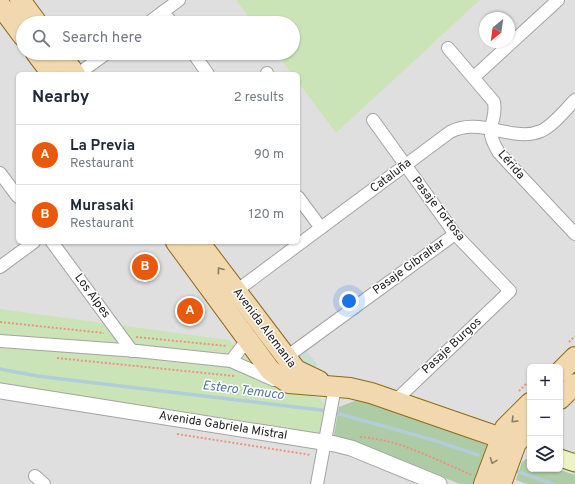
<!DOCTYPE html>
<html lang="en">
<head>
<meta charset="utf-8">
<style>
	:root { --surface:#fff; --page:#f2f2f3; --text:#1f2937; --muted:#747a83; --line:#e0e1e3; --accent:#ea580c }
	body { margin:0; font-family:Overpass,sans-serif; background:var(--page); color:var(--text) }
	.controls { position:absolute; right:12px; bottom:12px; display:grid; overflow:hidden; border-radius:6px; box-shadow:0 1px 3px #0004 }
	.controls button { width:36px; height:36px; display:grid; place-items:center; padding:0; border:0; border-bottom:1px solid var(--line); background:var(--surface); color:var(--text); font:20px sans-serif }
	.compass { position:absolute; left:479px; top:12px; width:36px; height:36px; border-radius:50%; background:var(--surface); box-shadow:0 1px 3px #0004; rotate:209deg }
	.you { position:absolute; left:349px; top:301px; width:14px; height:14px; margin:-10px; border:3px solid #fff; border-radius:50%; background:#1a73e8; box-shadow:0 0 0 6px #1a73e833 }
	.badge { display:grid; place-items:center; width:26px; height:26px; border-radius:50%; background:var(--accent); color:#fff; font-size:13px; font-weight:700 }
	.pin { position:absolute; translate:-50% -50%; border:2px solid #fff; box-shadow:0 1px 4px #0006 }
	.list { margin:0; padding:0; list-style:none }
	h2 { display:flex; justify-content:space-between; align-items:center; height:52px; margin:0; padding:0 16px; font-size:17px }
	h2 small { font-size:13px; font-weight:400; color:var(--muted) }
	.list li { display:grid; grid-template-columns:26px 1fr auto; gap:12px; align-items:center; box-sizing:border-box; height:60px; padding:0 16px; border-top:1px solid var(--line) }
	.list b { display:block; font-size:15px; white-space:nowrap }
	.list p { margin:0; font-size:13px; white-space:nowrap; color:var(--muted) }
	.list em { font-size:13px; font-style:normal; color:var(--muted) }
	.icon { flex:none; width:22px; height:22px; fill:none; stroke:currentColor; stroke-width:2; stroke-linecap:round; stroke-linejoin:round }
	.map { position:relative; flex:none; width:575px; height:484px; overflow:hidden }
	.search { position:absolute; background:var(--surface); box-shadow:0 1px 3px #0004; left:16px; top:16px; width:284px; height:44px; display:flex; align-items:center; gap:10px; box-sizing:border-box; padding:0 14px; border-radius:22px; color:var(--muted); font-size:15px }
	.panel { position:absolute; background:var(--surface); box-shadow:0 1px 3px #0004; left:16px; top:72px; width:284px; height:172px; border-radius:6px }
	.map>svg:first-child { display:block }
	.residential { fill:#e0dfdf; fill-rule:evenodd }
	.grass { fill:#cae4b7 }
	.forest { fill:#adcba4 }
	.wetland { fill:#c9ddd5 }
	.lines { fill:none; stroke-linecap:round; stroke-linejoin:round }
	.stream { stroke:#b0cdd8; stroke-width:3.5 }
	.minor-casing { stroke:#a3a3a3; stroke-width:14 }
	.tertiary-casing { stroke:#a3a3a3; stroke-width:17 }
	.secondary-casing { stroke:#5f6e14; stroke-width:19 }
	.primary-casing { stroke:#8c6b14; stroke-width:22 }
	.path { stroke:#e99382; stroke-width:2; stroke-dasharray:2 2; stroke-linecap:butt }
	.minor { stroke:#fff; stroke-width:12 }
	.tertiary { stroke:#fff; stroke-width:15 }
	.secondary { stroke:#eef3c6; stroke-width:17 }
	.primary { stroke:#f1d8ae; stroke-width:20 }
	.oneway { stroke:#8a7d68 }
	.labels { text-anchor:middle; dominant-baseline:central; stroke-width:3; stroke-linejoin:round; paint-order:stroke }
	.street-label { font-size:12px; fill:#222; stroke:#fff }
	.water-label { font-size:13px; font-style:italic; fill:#55769f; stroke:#fff }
</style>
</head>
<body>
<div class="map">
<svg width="575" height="484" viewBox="0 0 575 484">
	<rect width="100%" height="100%" fill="#f1efea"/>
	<path class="residential" d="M0 0H575V484H0ZM485 18H509V42H485ZM23 23H293V53H23ZM18 74H298V242H18ZM530 367H560V469H530Z"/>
	<g class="grass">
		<path d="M236 0H480L336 133 298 82V74H292L276 53H293V23H253Z"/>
		<path d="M0 309 229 340 275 385 320 398 325 406 319 437 0 384Z"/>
	</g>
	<g class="forest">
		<path d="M357 400 373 402 492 447 479 484H460L334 435 339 407Z"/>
		<path d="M526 459 530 460V469H557L575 475V484H527L516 480 522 462Z"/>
	</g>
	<path class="wetland" d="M305 349 318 365 310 369 297 354Z"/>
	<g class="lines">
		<g class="stream">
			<path d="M0 369 37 376 329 411 433 440 478 455"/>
			<path d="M516 471 553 484"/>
		</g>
		<g class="minor-casing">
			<g id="minor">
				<path d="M163 12 172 23"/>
				<path d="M148 23 179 0"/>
				<path d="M448 48 494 102C496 115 493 117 491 128 489 136 495 146 499 153L575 234"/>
				<path d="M193 53 208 74"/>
				<path d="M78 74 107 53"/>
				<path d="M267 74V73"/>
				<path d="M474 77 558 0"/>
				<path d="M373 120 455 234 510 291 395 401"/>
				<path d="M0 173 18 197"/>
				<path d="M298 197 321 228"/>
				<path d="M52 242 132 351"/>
				<path d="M0 267 34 242"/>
				<path d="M232 294 450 132C480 116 513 143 541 131 554 125 565 110 575 100"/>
				<path d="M0 341 137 351 231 361 274 380"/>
				<path d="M285 358 455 234"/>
				<path d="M231 361 248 339"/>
				<path d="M35 476 44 484"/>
				<path d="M317 484 335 387"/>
			</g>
		</g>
		<g class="tertiary-casing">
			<path id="tertiary" d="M0 391 335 444 351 448 439 484"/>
		</g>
		<g class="secondary-casing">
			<path id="secondary" d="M560 458 575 463"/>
		</g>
		<g class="primary-casing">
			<g id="primary">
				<path d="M20 0 37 23"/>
				<path d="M0 5 23 36"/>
				<path d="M36 53 52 74"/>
				<path d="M60 53 75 74"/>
				<path d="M176 242 270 370 278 376 289 383 350 388 371 393 501 438"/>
				<path d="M199 242 296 370 319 381"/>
				<path d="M560 372 575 357"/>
				<path d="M560 399 575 384"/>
				<path d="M484 484 505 428 530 403"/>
				<path d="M501 484 516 443 530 429"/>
			</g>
		</g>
		<g class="path">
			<path d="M0 322 104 333"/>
			<path d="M136 337 227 346"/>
			<path d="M569 342 575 336"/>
			<path d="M57 358 234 376"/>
			<path d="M519 391 530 380"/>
			<path d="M177 434 311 455"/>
			<path d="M360 437C399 439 436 460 472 475"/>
		</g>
		<use href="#minor" class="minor"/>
		<use href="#tertiary" class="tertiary"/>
		<use href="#secondary" class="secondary"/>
		<use href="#primary" class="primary"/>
	</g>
	<defs><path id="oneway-chevron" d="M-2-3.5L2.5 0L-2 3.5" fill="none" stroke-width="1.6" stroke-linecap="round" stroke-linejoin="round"/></defs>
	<g class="oneway">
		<use href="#oneway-chevron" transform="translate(220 270) rotate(-127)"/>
		<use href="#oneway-chevron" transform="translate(514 420) rotate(134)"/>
		<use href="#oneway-chevron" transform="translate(493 461) rotate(111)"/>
	</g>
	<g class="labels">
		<g class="street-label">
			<text transform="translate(511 165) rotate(49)">Lérida</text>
			<text transform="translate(391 176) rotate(-37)">Cataluña</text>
			<text transform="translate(438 209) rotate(52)">Pasaje Tortosa</text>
			<text transform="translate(409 267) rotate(-36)">Pasaje Gibraltar</text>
			<text transform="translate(92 296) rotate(54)">Los Alpes</text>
			<text transform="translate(264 328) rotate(53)">Avenida Alemania</text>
			<text transform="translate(452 346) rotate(-43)">Pasaje Burgos</text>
			<text transform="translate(223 426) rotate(9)">Avenida Gabriela Mistral</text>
		</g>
		<g class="water-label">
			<text transform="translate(243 391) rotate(7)">Estero Temuco</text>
		</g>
	</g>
</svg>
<div class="controls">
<button>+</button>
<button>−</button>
<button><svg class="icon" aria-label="layers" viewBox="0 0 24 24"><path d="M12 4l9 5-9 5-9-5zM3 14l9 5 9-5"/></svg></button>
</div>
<svg class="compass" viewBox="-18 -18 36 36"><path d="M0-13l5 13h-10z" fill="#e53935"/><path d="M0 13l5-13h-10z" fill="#747a83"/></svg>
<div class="you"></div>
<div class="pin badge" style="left:190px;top:311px">A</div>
<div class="pin badge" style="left:145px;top:267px">B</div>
<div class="search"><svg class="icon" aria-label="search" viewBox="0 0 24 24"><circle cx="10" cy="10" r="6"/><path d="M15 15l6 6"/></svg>Search here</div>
<section class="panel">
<h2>Nearby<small>2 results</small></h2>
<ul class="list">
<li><span class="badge">A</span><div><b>La Previa</b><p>Restaurant</p></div><em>90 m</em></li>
<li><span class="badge">B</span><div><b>Murasaki</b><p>Restaurant</p></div><em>120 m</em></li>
</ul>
</section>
</div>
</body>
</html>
